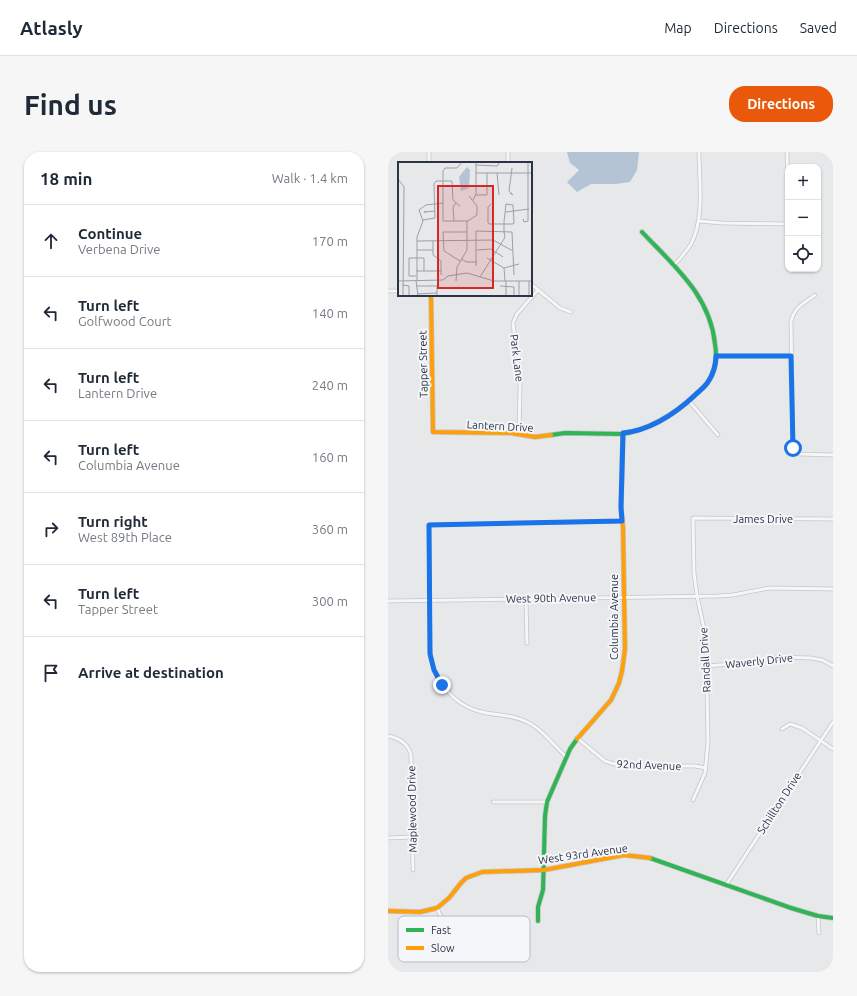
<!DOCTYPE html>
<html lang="en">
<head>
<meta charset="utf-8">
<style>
	:root { --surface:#fff; --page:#f6f6f7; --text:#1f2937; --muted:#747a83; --line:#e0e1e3; --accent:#ea580c }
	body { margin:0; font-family:Ubuntu,sans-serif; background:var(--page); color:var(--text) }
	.controls { position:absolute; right:12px; top:12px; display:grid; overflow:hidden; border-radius:8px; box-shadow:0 1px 3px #0004 }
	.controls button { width:36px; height:36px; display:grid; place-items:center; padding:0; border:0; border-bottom:1px solid var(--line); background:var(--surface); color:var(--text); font:20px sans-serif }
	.stop { position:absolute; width:12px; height:12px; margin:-9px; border:3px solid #1a73e8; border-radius:50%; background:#fff }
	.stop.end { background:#1a73e8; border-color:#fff; box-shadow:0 1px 4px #0008 }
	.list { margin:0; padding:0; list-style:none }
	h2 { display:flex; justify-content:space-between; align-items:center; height:52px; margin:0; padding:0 16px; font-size:17px }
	h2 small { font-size:13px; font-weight:400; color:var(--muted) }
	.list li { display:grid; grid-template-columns:26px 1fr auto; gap:12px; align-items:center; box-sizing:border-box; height:72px; padding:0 16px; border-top:1px solid var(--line) }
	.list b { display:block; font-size:15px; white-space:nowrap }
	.list p { margin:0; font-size:13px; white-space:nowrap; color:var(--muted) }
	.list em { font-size:13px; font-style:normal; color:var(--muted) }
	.icon { flex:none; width:22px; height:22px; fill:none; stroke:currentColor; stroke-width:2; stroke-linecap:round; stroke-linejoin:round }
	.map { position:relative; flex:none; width:445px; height:820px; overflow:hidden; border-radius:16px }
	header { display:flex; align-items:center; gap:24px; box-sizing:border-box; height:56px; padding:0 20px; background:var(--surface); border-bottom:1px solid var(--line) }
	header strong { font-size:19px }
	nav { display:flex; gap:22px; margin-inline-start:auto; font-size:14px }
	.intro { display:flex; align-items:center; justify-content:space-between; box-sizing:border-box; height:96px; padding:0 24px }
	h1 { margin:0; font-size:28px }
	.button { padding:10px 18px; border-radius:16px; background:var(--accent); color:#fff; font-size:14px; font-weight:700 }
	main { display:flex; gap:24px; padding:0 24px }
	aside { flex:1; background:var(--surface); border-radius:16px; box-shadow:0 1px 3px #0004 }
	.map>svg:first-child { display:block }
	.water { fill:#b4c4d5 }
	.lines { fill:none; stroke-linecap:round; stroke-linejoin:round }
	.street-casing { stroke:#c4c6c8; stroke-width:4.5 }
	.fast-casing { stroke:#c4c6c8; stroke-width:5.5 }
	.slow-casing { stroke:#c4c6c8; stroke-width:5.5 }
	.street { stroke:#f5f6f7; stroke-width:3 }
	.fast { stroke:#30b455; stroke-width:4 }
	.slow { stroke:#ff9f0a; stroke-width:4 }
	.route { stroke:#1a73e8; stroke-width:5 }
	.labels { text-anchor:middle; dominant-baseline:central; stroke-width:4; stroke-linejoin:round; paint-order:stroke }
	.street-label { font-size:11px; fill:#2b3445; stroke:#f4f6f9 }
	.inset-road { fill:none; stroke:#9ba0a8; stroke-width:1 }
	.view { fill:#d62828; fill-opacity:0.15; stroke:#d62828; stroke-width:2 }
	.inset-edge { fill:none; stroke:#2b3445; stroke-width:2 }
	.key { fill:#f4f6f9; stroke:#b8bcc3; stroke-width:1 }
	.key-label { font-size:11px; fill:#2b3445 }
</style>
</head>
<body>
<header>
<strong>Atlasly</strong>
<nav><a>Map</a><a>Directions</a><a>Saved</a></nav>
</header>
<div class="intro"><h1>Find us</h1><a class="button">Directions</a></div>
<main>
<aside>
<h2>18 min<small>Walk · 1.4 km</small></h2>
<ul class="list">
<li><svg class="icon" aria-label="ahead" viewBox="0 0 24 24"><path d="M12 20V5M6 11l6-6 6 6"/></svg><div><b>Continue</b><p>Verbena Drive</p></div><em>170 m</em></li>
<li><svg class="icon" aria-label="left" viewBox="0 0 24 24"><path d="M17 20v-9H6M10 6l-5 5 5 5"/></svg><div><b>Turn left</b><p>Golfwood Court</p></div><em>140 m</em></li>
<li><svg class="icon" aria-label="left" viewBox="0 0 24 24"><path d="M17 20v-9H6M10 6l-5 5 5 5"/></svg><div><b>Turn left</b><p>Lantern Drive</p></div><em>240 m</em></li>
<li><svg class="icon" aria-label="left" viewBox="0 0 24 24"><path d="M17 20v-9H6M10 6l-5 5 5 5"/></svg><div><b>Turn left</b><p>Columbia Avenue</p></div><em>160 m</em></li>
<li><svg class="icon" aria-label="right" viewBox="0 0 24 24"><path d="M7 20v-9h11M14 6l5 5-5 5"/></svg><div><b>Turn right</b><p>West 89th Place</p></div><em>360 m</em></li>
<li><svg class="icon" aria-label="left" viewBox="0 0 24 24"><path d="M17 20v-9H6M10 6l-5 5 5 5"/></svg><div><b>Turn left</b><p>Tapper Street</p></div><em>300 m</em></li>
<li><svg class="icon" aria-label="arrive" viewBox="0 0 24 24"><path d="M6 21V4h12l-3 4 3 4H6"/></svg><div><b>Arrive at destination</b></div></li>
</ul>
</aside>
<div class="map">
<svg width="445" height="820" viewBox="0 0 445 820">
	<rect width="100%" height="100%" fill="#e6e8ea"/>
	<path class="water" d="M179 0H251L249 18 242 30 228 32H203L189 40 179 30 191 18 182 11Z"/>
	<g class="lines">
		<g class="street-casing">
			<g id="street">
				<path d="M41 0V11"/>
				<path d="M120 0V11"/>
				<path d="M399 0 400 53"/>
				<path d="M311 69 334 71 400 72"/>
				<path d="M285 114C292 107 298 100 303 92 317 66 311 28 311 0"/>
				<path d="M143 132 172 156 183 160"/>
				<path d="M0 139H11"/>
				<path d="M427 143C416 151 406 155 403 170L405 294 407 301 411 302 445 303"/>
				<path d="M328 204H403"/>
				<path d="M301 249 330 283"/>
				<path d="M131 283 132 232 125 171 129 162 150 138"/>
				<path d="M138 447 139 491"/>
				<path d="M0 449 330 444 345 443 381 436 445 437"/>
				<path d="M319 514 355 511 391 505 423 506 434 508 445 514"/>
				<path d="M394 577 402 572 414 576 445 597"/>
				<path d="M0 584C11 586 20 592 23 603L25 718"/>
				<path d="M189 586 217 609 233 614H307L318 616"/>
				<path d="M178 605C166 593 154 577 139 570 124 562 110 564 94 560 66 554 44 527 42 498L41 373 234 369"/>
				<path d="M305 648 317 621 320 590 318 486 309 444 306 421 305 366 445 367"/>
				<path d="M105 650H159"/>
				<path d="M0 686 25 685"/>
				<path d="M338 733 445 570"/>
				<path d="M49 756 54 767 57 792"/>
				<path d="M430 764 431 781"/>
			</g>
		</g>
		<g class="fast-casing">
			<g id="fast">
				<path d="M163 283 177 281 233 282C259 279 281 265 301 249 308 242 316 236 322 227 328 217 329 203 327 192 322 143 286 114 254 80"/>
				<path d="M262 706 403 756 430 764 445 766"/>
				<path d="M150 769V755L155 738 157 664 159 650 182 597 189 587"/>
			</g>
		</g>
		<g class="slow-casing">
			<g id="slow">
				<path d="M43 143 45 280 123 281 147 285 163 283"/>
				<path d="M189 587 223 548 231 531 234 519 237 497 235 375 233 355 235 281"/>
				<path d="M0 759 32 760 49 756 61 746 73 731 78 726 94 720 156 718 236 703 262 706"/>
			</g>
		</g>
		<use href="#street" class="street"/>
		<use href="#fast" class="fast"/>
		<use href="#slow" class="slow"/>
	</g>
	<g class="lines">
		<path class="route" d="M54 533 46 518 42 502 41 373 234 369 233 355 235 281C263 278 287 262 307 243 311 239 317 235 320 230 325 222 328 213 328 204H403L405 296"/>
	</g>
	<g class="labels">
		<g class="street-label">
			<text transform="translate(129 206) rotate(83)">Park Lane</text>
			<text transform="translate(35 212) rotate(-91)">Tapper Street</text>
			<text transform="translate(112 274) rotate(3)">Lantern Drive</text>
			<text x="375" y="367">James Drive</text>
			<text transform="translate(163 446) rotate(-1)">West 90th Avenue</text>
			<text transform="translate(226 465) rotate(-90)">Columbia Avenue</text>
			<text transform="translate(317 508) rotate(-93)">Randall Drive</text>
			<text transform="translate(371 509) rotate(-6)">Waverly Drive</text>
			<text transform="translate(261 613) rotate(2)">92nd Avenue</text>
			<text transform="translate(391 651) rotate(-57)">Schillton Drive</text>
			<text transform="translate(24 657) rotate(-91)">Maplewood Drive</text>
			<text transform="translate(195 702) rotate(-8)">West 93rd Avenue</text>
		</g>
	</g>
	<g transform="translate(10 10)">
		<rect width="134" height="134" fill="#e6e8ea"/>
		<path d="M69 5 72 8 71 26 63 29 61 15Z" fill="#b4c4d5"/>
		<path class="inset-road" d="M64 0 59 6H47L45 9V59H70L79 53V44L71 34M78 3 99 4 102 0M78 11H134M99 11 101 33M0 17 6 25 5 134M112 31 115 33 111 29 114 6M78 33H89V11M75 38 78 32V0M28 50H26L37 49M108 50 131 47M125 57 126 60 130 59V0M25 58 37 56 36 22 38 19H54L55 38 62 44M56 59 55 45 58 41M19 79 95 78 115 89M35 79V93L43 99V113M19 88H35M79 88 93 87 105 95M89 96 106 106 107 119M63 97 69 100H79M62 99 46 89 45 70H69M78 104V69L114 70 116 113M106 106 121 102M18 109H43M18 114H11V96H26V109M82 115 106 77 107 75 106 70V60L108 42 115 43 116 61 115 62H91L90 61V45L93 42M18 118 20 134M19 118V75L25 59 21 48 28 43 45 41M0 119 45 118 50 114 69 111 96 119H134M58 119 59 105 69 88V59M121 119V134M131 119V134M4 123 11 124V134M18 124H39V134M102 124 116 125V134M19 132 39 131M108 134V119"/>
		<path class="view" d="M40 24H95V126H40Z"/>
		<rect width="134" height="134" class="inset-edge"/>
	</g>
	<rect x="10" y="764" width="132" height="46" rx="6" class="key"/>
	<rect x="18" y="776" width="18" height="4" fill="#30b455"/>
	<rect x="18" y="794" width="18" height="4" fill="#ff9f0a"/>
	<g class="key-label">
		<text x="43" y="782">Fast</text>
		<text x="43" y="800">Slow</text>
	</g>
</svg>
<div class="controls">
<button>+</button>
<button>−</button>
<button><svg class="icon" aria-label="locate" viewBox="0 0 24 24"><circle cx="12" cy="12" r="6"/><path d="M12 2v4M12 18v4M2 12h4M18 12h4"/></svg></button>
</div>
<div class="stop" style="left:405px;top:296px"></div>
<div class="stop end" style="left:54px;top:533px"></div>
</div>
</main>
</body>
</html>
